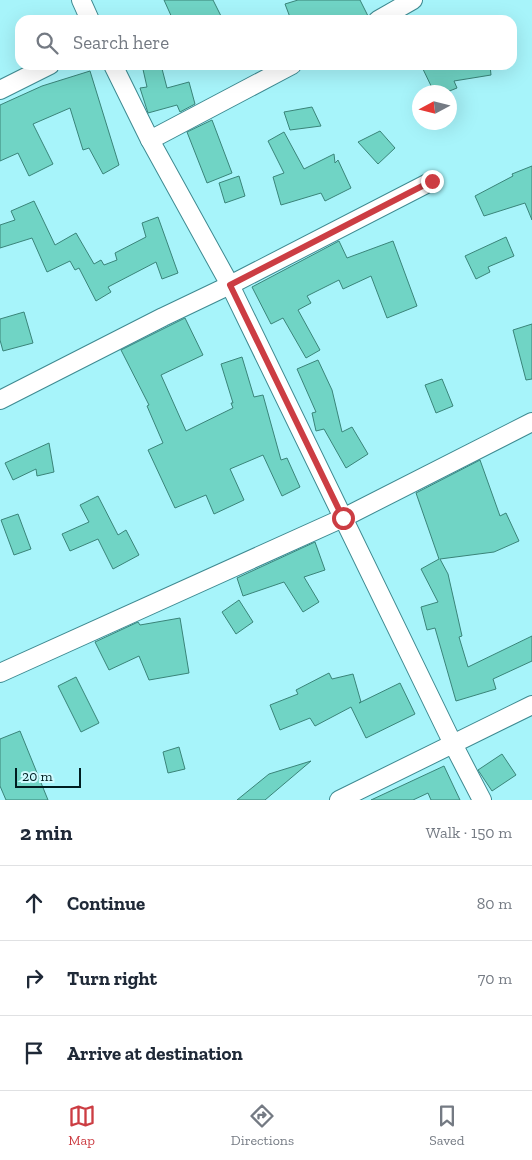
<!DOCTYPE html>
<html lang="en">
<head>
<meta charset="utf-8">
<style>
	:root { --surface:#fff; --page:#f6f6f7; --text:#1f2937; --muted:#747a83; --line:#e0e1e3; --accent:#cc3d43 }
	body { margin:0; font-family:"Zilla Slab",serif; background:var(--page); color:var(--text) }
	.compass { position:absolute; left:412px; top:85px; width:45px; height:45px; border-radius:50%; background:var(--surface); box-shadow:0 5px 20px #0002; rotate:263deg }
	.scale { position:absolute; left:15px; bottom:12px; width:66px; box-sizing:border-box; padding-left:5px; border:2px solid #001d20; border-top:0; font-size:14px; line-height:18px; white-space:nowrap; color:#001d20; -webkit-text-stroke:4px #cffbff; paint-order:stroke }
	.stop { position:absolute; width:15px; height:15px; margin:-11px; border:4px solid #cc3d43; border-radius:50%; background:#fff }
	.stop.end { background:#cc3d43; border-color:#fff; box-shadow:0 1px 5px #0008 }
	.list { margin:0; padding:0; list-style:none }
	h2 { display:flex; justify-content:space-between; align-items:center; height:65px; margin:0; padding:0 20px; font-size:21px }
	h2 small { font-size:16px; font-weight:400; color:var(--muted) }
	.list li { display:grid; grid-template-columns:32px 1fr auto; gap:15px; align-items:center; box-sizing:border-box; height:75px; padding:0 20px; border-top:1px solid var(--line) }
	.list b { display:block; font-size:19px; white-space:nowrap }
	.list em { font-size:16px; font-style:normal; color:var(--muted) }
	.icon { flex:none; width:28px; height:28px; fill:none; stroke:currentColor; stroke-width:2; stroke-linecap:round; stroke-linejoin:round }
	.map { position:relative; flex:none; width:532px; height:800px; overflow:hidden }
	.search { position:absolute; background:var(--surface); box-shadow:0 5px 20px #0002; left:15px; right:15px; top:15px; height:55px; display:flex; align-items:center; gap:12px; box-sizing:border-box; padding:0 18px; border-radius:15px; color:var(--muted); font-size:19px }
	.sheet { height:290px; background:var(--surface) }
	nav { display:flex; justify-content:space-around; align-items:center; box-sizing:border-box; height:70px; border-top:1px solid var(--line); background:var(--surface); font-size:14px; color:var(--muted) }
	nav a { display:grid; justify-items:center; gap:2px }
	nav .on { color:var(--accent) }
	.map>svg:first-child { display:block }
	.building { fill:#70d4c5; stroke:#3a8479 }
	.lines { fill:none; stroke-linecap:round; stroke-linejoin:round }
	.minor-casing { stroke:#3e8a91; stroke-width:20 }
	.minor { stroke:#fff; stroke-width:18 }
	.route { stroke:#cc3d43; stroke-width:6 }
</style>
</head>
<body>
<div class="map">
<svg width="532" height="800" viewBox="0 0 532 800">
	<rect width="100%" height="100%" fill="#a7f4fa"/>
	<g class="building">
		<path d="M164 0H213L223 20H173Z"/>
		<path d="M298 0H360L368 16 367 20H291L285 4Z"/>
		<path d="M142 65H161L167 88 189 82 195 104 180 112 177 105 148 113 140 88 147 87Z"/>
		<path d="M421 65H490L491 75 454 81 457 88 447 92H434Z"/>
		<path d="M90 71 119 165 103 174 89 148 83 150 70 108 33 124 53 164 29 176 18 153 0 161V105L42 86Z"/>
		<path d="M312 107 321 126 290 130 284 112Z"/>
		<path d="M212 120 232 173 207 183 187 132Z"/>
		<path d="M380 131 395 148 378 164 358 142Z"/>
		<path d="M284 132 304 169 334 154 335 163 338 160 351 188 325 201 321 193 281 205 273 177 284 173 268 141Z"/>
		<path d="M532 166V220L525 203 484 216 475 196 513 176 512 174Z"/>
		<path d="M239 176 245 196 225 203 219 183Z"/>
		<path d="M34 201 55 245 76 233 94 264 101 260 104 265 117 260 115 253 146 237 142 223 158 217 178 273 162 279 156 262 108 287 111 292 96 301 79 268 75 270 70 261 47 272 32 238 0 248V225L15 220 11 211Z"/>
		<path d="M506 237 514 256 488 267 490 272 476 279 465 256Z"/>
		<path d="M339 241 347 258 393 241 417 306 387 318 371 276 343 289 339 280 307 296 311 303 298 310 320 350 306 358 283 318 271 324 252 287Z"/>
		<path d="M24 312 33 343 3 351 0 340V319Z"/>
		<path d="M185 318 203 355 161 375 186 431 233 408 231 403H233L221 364 242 357 254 397 263 395 281 460 287 458 300 487 282 496 263 455 230 469 244 500 214 514 206 495 175 508 148 450 163 443 147 406 149 405 121 350Z"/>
		<path d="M532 324V379L526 380 513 330Z"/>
		<path d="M318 360 332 390 342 432 352 427 368 454 346 468 324 429 316 431 312 413 316 412 297 369Z"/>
		<path d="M442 379 453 406 436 413 425 385Z"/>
		<path d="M49 443 54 472 37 476 36 469 13 480 5 463Z"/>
		<path d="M480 460 500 516 506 513 519 541 494 552 440 559 448 574 462 636 459 637 468 667 532 636V661L493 679 496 689 456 701 435 628 427 630 421 607 438 602 421 569 439 559 416 493Z"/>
		<path d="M98 496 118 535 126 530 139 555 113 569 98 539 70 551 62 534 89 522 80 505Z"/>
		<path d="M18 514 31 549 14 555 1 520Z"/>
		<path d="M315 542 325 570 304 577 319 602 303 612 284 582 243 596 237 578Z"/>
		<path d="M239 600 253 622 236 634 222 612Z"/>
		<path d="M180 618 189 673 149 680 139 656 109 670 95 642 138 622 140 625Z"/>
		<path d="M329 673 332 679 353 674 361 702 359 703 400 683 415 714 366 738 351 707 315 726 310 718 280 730 270 705 298 694 296 690Z"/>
		<path d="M76 677 99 723 81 732 58 686Z"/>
		<path d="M20 731 48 800H6L0 786V739Z"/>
		<path d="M179 747 185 769 168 773 163 752Z"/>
		<path d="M502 754 516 775 492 791 478 770Z"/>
		<path d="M311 761 265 800H237L269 774Z"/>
		<path d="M444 766 460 800H431L428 793 413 800H371Z"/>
	</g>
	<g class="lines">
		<g class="minor-casing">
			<g id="minor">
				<path d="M81 0 90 20"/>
				<path d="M378 20 413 0"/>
				<path d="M113 65 150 140 230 285 453 744 482 800"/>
				<path d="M0 90 50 65"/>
				<path d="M150 140 292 65"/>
				<path d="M0 400 163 317 230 285 432 181"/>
				<path d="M0 673 343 518 532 422"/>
				<path d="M339 800 532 705"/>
			</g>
		</g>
		<use href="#minor" class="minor"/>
	</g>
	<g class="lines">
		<path class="route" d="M343 518 230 285 432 181"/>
	</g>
</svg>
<svg class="compass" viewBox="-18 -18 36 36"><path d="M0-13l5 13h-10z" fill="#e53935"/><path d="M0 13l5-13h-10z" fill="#747a83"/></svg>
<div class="scale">20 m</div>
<div class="stop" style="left:343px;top:518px"></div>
<div class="stop end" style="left:432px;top:181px"></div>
<div class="search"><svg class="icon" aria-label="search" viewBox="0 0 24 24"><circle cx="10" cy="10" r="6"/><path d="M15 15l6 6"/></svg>Search here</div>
</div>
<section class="sheet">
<h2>2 min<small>Walk · 150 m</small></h2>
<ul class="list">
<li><svg class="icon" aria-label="ahead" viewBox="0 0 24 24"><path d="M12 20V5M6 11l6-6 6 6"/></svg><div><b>Continue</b></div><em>80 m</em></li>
<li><svg class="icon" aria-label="right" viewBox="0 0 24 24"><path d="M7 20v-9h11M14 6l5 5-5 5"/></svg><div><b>Turn right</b></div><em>70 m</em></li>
<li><svg class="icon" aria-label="arrive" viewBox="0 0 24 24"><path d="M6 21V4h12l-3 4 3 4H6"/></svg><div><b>Arrive at destination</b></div></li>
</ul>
</section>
<nav>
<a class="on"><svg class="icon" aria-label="map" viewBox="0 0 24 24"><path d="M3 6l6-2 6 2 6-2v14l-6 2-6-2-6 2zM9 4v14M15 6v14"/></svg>Map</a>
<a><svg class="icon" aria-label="directions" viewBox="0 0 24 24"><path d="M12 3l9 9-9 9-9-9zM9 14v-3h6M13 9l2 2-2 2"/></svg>Directions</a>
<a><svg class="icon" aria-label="saved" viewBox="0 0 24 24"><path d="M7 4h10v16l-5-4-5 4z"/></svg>Saved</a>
</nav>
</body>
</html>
